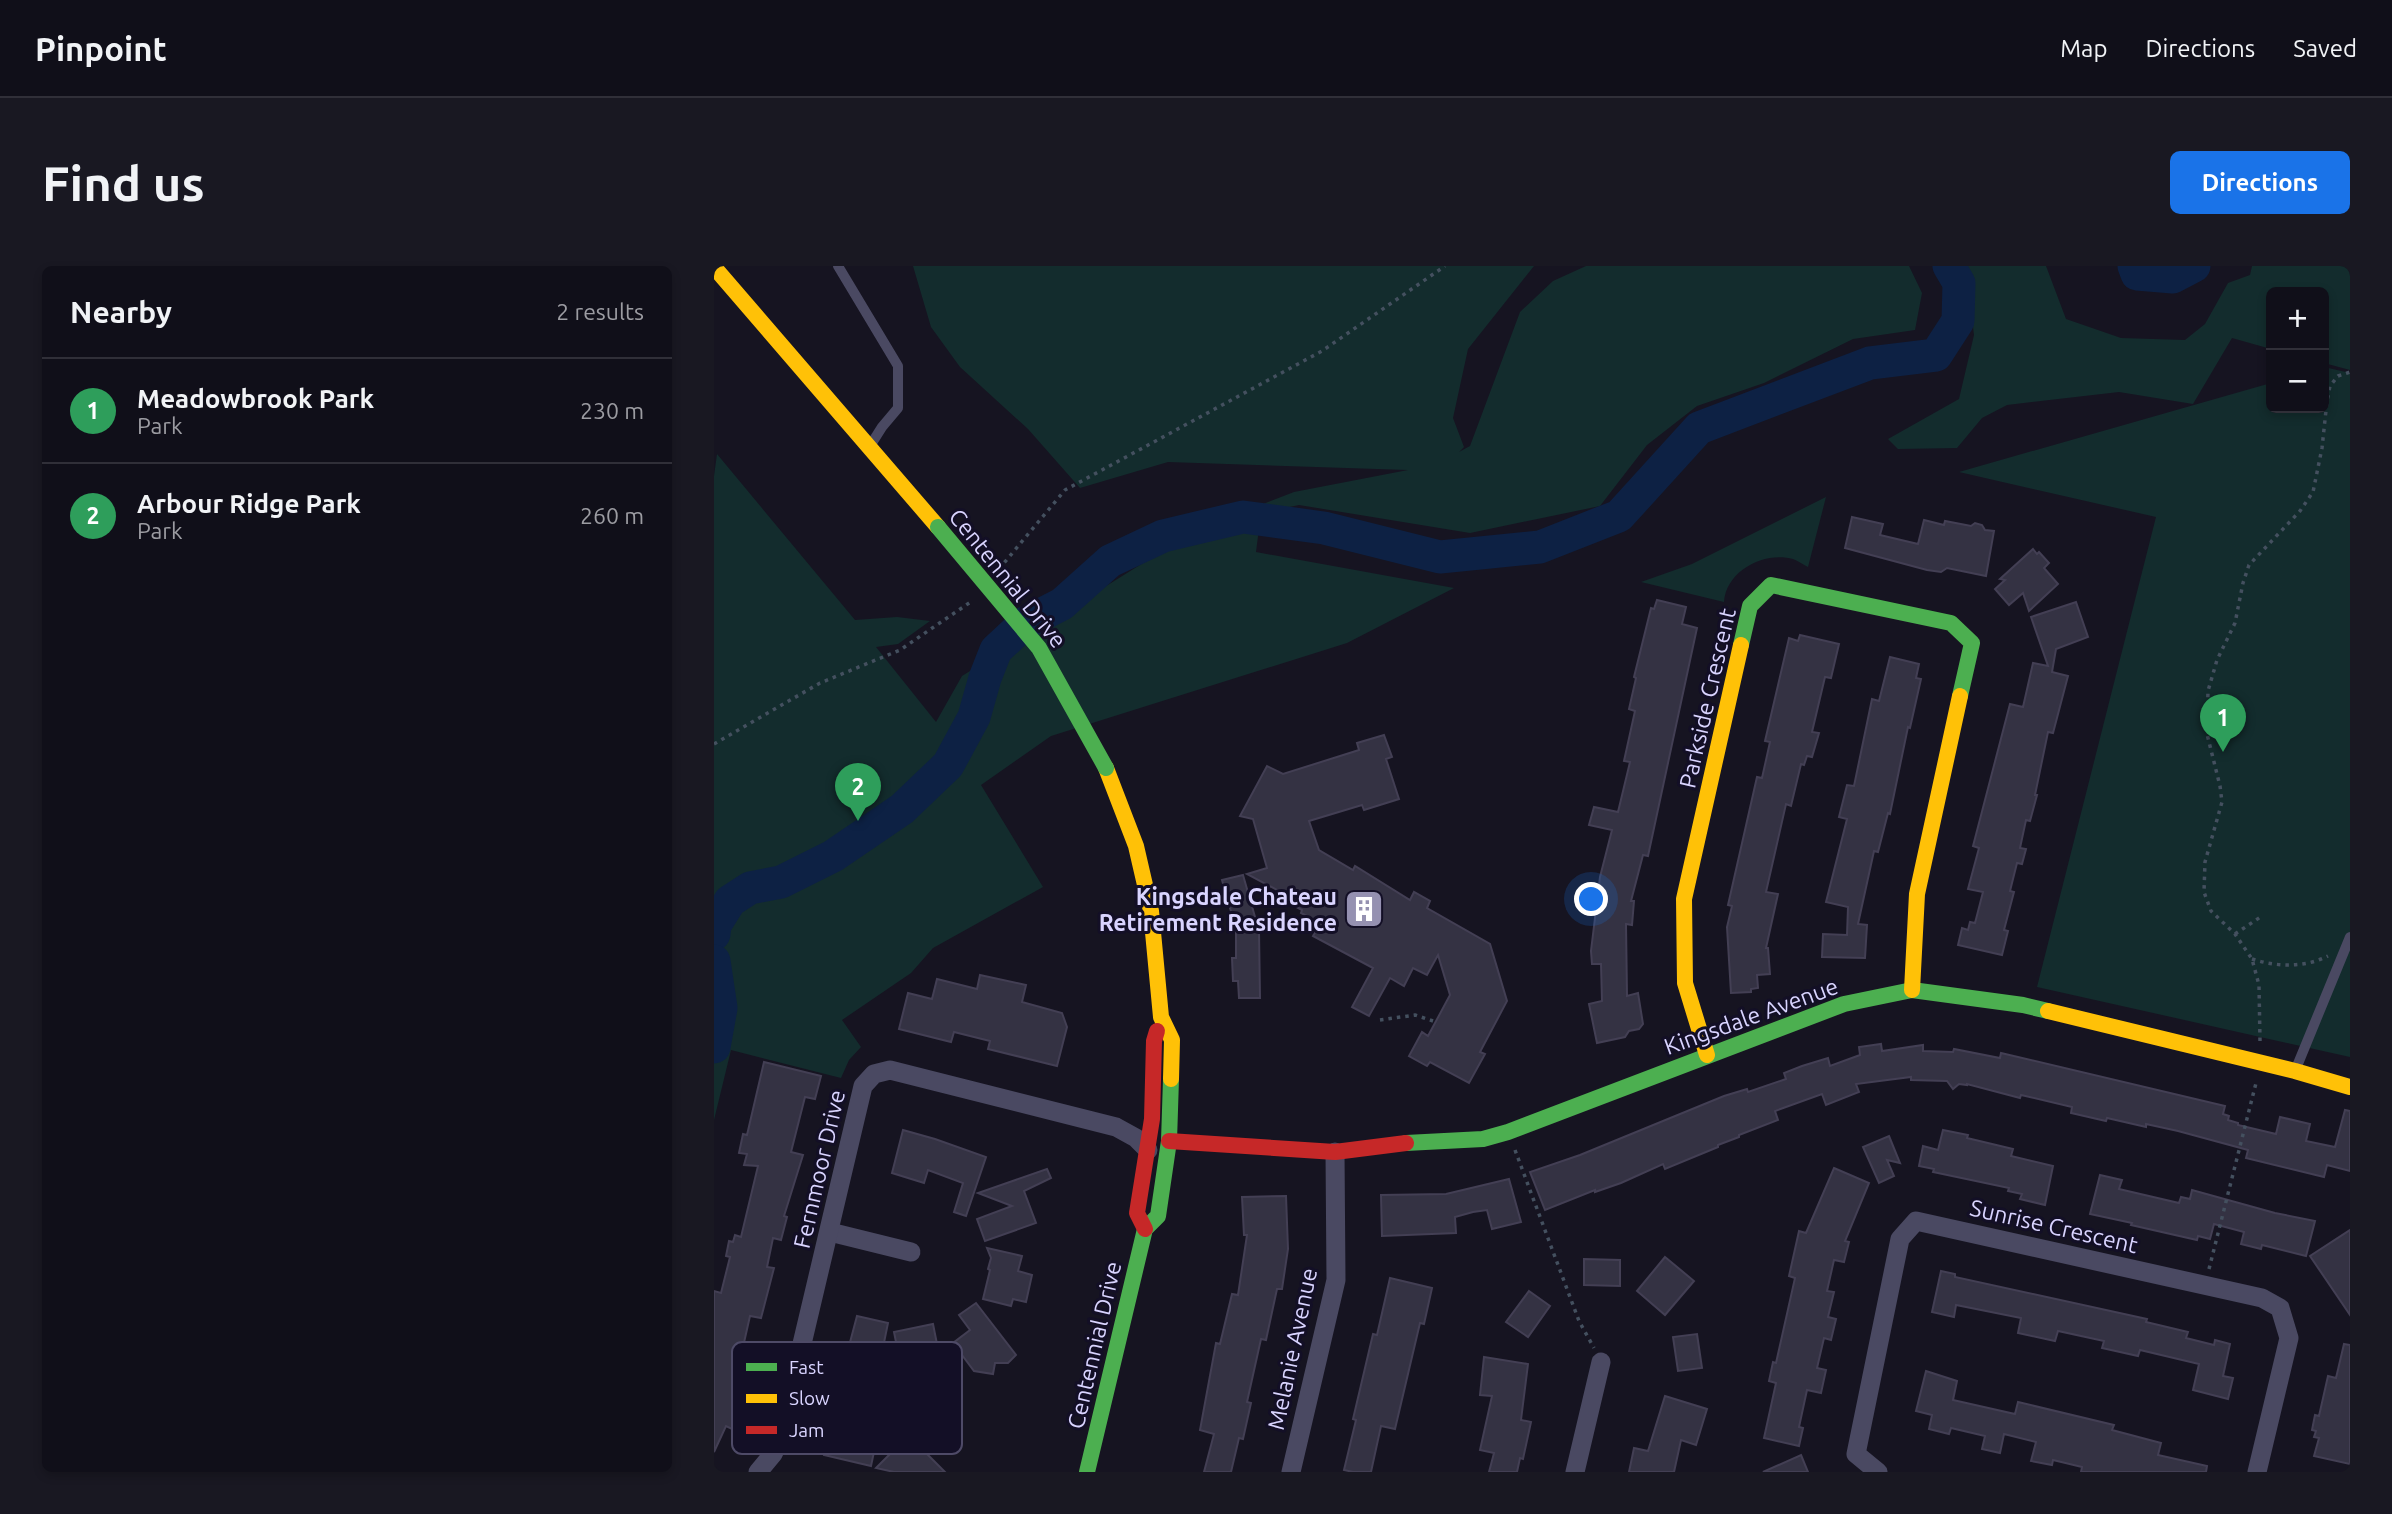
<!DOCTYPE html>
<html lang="en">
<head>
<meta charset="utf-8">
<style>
	:root { --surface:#100f19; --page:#191822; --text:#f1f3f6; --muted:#9c9ca2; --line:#302f38; --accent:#1a73e8 }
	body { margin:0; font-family:Ubuntu,sans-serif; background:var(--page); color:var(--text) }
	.controls { position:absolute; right:21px; top:21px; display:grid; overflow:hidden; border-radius:10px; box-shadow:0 4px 10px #0003 }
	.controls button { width:63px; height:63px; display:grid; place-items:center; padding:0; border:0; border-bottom:2px solid var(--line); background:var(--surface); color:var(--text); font:35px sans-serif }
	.you { position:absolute; left:878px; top:634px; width:24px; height:24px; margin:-18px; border:5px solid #fff; border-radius:50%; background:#1a73e8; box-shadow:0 0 0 10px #1a73e833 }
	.badge { display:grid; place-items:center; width:46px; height:46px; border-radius:50%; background:var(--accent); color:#fff; font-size:23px; font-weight:700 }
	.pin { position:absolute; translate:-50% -58px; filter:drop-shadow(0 2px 4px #0008) }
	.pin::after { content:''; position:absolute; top:37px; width:24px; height:21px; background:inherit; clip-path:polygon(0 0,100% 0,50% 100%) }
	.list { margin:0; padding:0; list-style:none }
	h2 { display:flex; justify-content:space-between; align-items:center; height:91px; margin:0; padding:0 28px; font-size:30px }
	h2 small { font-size:23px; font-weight:400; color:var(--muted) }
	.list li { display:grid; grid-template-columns:46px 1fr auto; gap:21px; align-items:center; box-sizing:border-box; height:105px; padding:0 28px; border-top:2px solid var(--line) }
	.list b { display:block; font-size:26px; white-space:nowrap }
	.list p { margin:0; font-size:23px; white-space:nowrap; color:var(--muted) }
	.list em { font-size:23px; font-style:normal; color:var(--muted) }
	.map { position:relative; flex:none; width:1636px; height:1206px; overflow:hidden; border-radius:10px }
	header { display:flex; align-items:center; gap:42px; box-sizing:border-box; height:98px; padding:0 35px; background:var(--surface); border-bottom:2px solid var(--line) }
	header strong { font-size:33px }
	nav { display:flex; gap:38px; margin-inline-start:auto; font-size:24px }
	.intro { display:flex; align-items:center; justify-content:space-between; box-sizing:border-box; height:168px; padding:0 42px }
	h1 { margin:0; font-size:49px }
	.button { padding:18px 32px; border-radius:10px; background:var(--accent); color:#fff; font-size:24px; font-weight:700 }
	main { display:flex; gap:42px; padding:0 42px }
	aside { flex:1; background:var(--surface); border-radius:10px; box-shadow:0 4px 10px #0003 }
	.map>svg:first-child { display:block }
	.green { fill:#132c2d }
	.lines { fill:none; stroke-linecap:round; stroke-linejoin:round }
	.river { stroke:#0d2144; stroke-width:33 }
	.building { fill:#343243; stroke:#433f54; stroke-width:2 }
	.path { stroke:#44505f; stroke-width:3.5; stroke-dasharray:3.5 5; stroke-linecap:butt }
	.lane { stroke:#4a4962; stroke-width:10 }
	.street { stroke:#4a4962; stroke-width:19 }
	.fast { stroke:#4caf50; stroke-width:16 }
	.slow { stroke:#ffc107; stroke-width:16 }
	.jam { stroke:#c62828; stroke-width:16 }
	.fast-bridge { stroke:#4caf50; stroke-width:16 }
	.labels { text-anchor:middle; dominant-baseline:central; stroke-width:6; stroke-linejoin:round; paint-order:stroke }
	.street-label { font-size:23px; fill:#d9d4ff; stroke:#130f26 }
	.poi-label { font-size:23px; font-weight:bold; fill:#d9d4ff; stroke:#130f26; text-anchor:end }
	.key { fill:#130f26; stroke:#4e4a67; stroke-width:2 }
	.key-label { font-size:19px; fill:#d9d4ff }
</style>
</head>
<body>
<header>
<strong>Pinpoint</strong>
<nav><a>Map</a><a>Directions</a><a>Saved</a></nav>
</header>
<div class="intro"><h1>Find us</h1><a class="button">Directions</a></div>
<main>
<aside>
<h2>Nearby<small>2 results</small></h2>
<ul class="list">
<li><span class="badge" style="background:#2e9e5b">1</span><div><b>Meadowbrook Park</b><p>Park</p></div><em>230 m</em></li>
<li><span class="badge" style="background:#2e9e5b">2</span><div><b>Arbour Ridge Park</b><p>Park</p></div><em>260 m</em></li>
</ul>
</aside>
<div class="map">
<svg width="1636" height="1206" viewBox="0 0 1636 1206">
	<rect width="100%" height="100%" fill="#161421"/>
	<g class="green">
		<path d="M199 0H820L754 83 739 152 750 181 745 186 756 180 806 46 839 15 872 0H1195L1208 27 1201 64 1139 73 1050 117 983 140 933 179 886 240 756 267 585 239 547 247 542 286 740 322 633 377 337 470 267 519 329 621 219 682 197 707 128 754 147 781 135 794 127 812 17 784 0 854V210L3 188 141 354 183 351 216 355 184 378 162 381 222 456 248 410 482 264 580 226 694 204 454 196 366 222 314 163 246 101 217 61Z"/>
		<path d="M1229 0H1332L1352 53 1407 72 1471 74 1491 58 1514 17 1536 9 1538 0H1636V104L1610 97V26H1557V83L1518 72 1479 138 1405 126 1293 139 1268 152 1243 182 1184 183 1174 173 1245 133 1260 69 1255 30 1233 10Z"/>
		<path d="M1610 101 1636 107V791L1323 721 1442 251 1245 206 1557 117V142H1610Z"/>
		<path d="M1112 231 1094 301C1090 299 1084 295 1079 293 1050 285 1012 305 1010 336L927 316 978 298Z"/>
	</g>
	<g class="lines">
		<g class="river">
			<path d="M1420 0 1423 8 1459 11 1480 0"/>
			<path d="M0 668 1 659 16 635 36 622 67 616 119 590 188 543 234 499 260 451 271 412 282 384 311 357 348 338 396 295 449 270 529 251 610 262 726 291 826 281 905 250 985 162 1156 97 1222 89 1244 55 1245 17 1235 0"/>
			<path d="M0 695 7 742 0 781"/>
		</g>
	</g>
	<g class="building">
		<path d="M1138 251 1169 258 1166 269 1204 278 1210 254 1230 259 1231 255 1257 260 1261 257 1268 259 1271 264 1280 265 1272 310 1233 302 1227 306 1213 304 1131 282Z"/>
		<path d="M1319 283 1323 288 1325 286 1335 297 1330 302 1344 318 1315 345 1309 327 1295 339 1281 323 1291 314 1286 313Z"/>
		<path d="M943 334 972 341 968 358 983 362 934 590 929 589 917 635H920L918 659 912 658 913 730 924 727 929 758 925 763 915 765 911 771 883 777 875 738 888 735 887 698H878L877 685 886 611 898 564 875 559 880 541 904 546 916 496 910 495 921 445 915 443 922 412 920 411 937 342 940 343Z"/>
		<path d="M1362 336 1374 371 1342 383 1338 406 1354 410 1339 467 1334 466 1321 529H1323L1316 555 1312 554 1306 582 1312 583 1308 598 1303 597 1296 625 1300 626 1290 664 1294 665 1288 689 1244 679 1248 662 1254 664 1256 656 1261 657 1269 626 1254 623 1265 582 1259 580 1296 438 1309 441 1319 397 1334 400 1317 351Z"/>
		<path d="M1086 369 1125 378 1117 412 1111 411 1098 466 1105 467 1098 491 1093 490 1090 499 1087 498 1077 540 1072 538 1052 626 1064 628 1052 682H1054L1056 708 1043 709 1044 722 1037 723V726L1017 727 1013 661 1018 640 1014 639 1043 511 1048 512 1056 476 1051 475 1075 372 1084 375Z"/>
		<path d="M1176 391 1205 398 1202 412 1207 413 1196 462 1194 461 1176 548 1174 547 1164 586 1160 585 1144 658 1153 659 1151 692 1108 691 1109 668 1133 669 1134 641 1112 636 1133 553 1125 551 1133 519 1140 520 1158 433 1165 435Z"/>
		<path d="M670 469 678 491 672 493 685 533 650 544 648 539 595 555 605 584 639 604 641 600 696 634 700 626 716 635 713 642 776 678 793 735 766 786 771 788 755 817 716 796 713 800 695 790 708 766 714 770 736 729 724 689 713 709 699 702 690 720 676 712 655 750 638 741 659 702 599 670 606 657 587 647 588 644 577 638 580 633 533 608 553 602 539 553 526 550 553 500 569 508 645 484 643 477Z"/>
		<path d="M529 609 545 665 546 732H525L524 715H519L518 692H522V663L508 614Z"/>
		<path d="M266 709 312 719 308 736 348 747 353 761 343 800 274 783 276 775 240 766 237 776 185 763 194 727 218 733 223 713 263 723Z"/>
		<path d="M1167 778 1168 785 1209 779V785L1239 786 1240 783 1286 792 1287 787 1511 840 1509 848 1515 850 1514 854 1524 857V859L1562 868 1566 851 1596 858 1592 875 1621 881 1631 844 1636 845V905L1613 899 1610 911 1532 892 1534 884 1464 865 1432 858V861L1393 852 1392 855 1357 847 1358 841 1307 829 1306 832 1253 818V819L1245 818 1239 823 1233 815 1197 814V811L1142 818 1145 826 1112 839 1108 828 1061 845 1064 854 1025 869V871L1004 879V881L951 903 949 898 907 917 881 926V924L831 944 816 906 866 889 1010 830 1033 823 1034 826 1072 813 1070 807 1088 800 1114 792 1116 800 1146 789 1145 781Z"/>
		<path d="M50 796 107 810 101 833 91 831 77 886 89 889 70 950 73 951 67 974 59 972 53 1001 60 1002 47 1052 36 1050 29 1081 43 1084 37 1107 31 1106 24 1140 28 1143 18 1163 12 1160 0 1186V1025L7 1027 16 991 12 990 15 975 19 976 21 969 27 971 44 900 30 899 33 888 25 887 29 868 33 869Z"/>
		<path d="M189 864 221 873 272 891 252 950 240 946 249 917 214 904 210 917 178 907Z"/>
		<path d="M1229 864 1254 869 1253 872 1299 883 1297 890 1339 900 1331 939 1306 933 1308 928 1294 925 1295 922 1219 906 1220 903 1205 900 1209 880 1224 884Z"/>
		<path d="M1175 870 1186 897 1173 894 1180 910 1165 917 1149 881Z"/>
		<path d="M1120 902 1155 917 1131 975 1135 976 1130 996 1120 994 1113 1025 1120 1026 1114 1051 1122 1053 1117 1074 1110 1072 1103 1102 1112 1104 1107 1127 1093 1124 1085 1161 1089 1162 1085 1180 1050 1172 1062 1117 1055 1115 1059 1096 1062 1097 1081 1012 1075 1010 1085 965 1092 967Z"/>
		<path d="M333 903 337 912 310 925 322 957 271 975 263 953 298 940 264 927Z"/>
		<path d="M1386 909 1408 914 1405 923 1465 937 1467 931 1476 933 1478 924 1561 947 1601 955 1592 990 1548 979 1547 983 1527 978 1530 966 1500 958 1496 973 1484 970 1483 974 1417 959 1418 957 1376 948Z"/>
		<path d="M795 913 807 956 778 963 773 944 759 946 741 951 742 967 668 970 667 929 732 928Z"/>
		<path d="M572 930 574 983 568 1023H563L552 1074 547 1073 533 1136 537 1137 529 1173 525 1172 517 1206H490L500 1168 486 1164 502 1077 506 1078 518 1028 524 1029 533 969H530L528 931Z"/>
		<path d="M1636 964V1049L1596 990Z"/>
		<path d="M273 982 308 990 304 1005 318 1009 312 1036 299 1033 297 1040 269 1033 276 1004 274 1003 277 992Z"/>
		<path d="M951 991 980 1015 951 1049 923 1025Z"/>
		<path d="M870 993 906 994V1020L870 1019Z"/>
		<path d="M1227 1005 1241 1008V1011L1433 1053 1432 1056 1474 1066 1472 1072 1500 1079 1501 1074 1516 1078 1509 1110 1519 1112 1514 1133 1479 1124 1485 1098 1426 1084 1424 1090 1388 1082 1390 1075 1344 1065 1341 1075 1304 1067 1307 1052 1242 1039 1240 1051 1218 1046Z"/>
		<path d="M676 1012 718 1022 710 1058 706 1057 681 1163 667 1160 657 1206H639L630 1204 642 1154 639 1153 659 1068 663 1069Z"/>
		<path d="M815 1025 836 1040 814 1071 792 1056Z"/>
		<path d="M262 1037 302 1089 294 1097H281L279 1108 260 1105 239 1077 256 1064 245 1049Z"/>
		<path d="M143 1050 174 1057 164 1106 130 1099Z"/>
		<path d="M219 1058 227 1098 188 1106 180 1066Z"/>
		<path d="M983 1068 988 1102 964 1105 959 1071Z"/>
		<path d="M1630 1078 1636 1079V1198L1600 1190 1605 1172 1600 1171 1602 1165 1598 1164 1601 1149 1605 1150 1614 1110 1622 1112Z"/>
		<path d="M770 1091 814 1098 807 1154 817 1156 809 1193 806 1192 803 1206H775L780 1187 766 1184 778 1130 766 1129Z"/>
		<path d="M1212 1105 1243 1115 1239 1134 1301 1148 1304 1136 1400 1159 1398 1164 1447 1177 1444 1189 1493 1200 1492 1206H1367L1368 1201 1339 1194 1338 1199 1317 1195 1322 1176 1290 1168 1286 1187 1268 1183 1271 1170 1237 1162 1235 1168 1215 1163 1218 1149 1202 1145Z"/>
		<path d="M951 1130 993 1143 982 1179 967 1174 960 1206H915L920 1182 934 1185Z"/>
		<path d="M117 1156 164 1167 157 1200 110 1189Z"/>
		<path d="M195 1169 213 1188 231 1206H180L162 1202Z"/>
		<path d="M1087 1189 1094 1206H1049Z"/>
	</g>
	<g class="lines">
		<g class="path">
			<path d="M285 303 351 224 608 85 731 0"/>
			<path d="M0 478 106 417 186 384 258 335"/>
			<path d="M1521 668 1548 650"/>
			<path d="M1538 693C1563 701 1590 702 1614 690"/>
			<path d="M666 754 701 749 719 755"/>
			<path d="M1546 775 1545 719 1538 693 1521 668 1497 645 1490 626 1491 596 1508 536 1506 520 1493 468 1494 425 1503 394 1521 357 1529 317 1535 299 1586 245 1599 226 1608 182 1613 135 1616 120 1624 110 1636 106"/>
			<path d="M801 884 865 1055 880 1082"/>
			<path d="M1495 1003 1542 817"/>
		</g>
		<g class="lane">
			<path d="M124 0 184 100V142L168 161 156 180"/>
			<path d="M1581 805 1636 671"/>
		</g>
		<g class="street">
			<path d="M116 966 197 986"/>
			<path d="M44 1206 59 1188 65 1175 149 820 160 808 176 804 402 861 422 872 434 884"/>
			<path d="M577 1206 622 1014 621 886"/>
			<path d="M861 1206 887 1096"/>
			<path d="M1164 1206 1142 1188 1186 973 1202 955 1548 1032 1566 1042 1575 1072 1543 1206"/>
		</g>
		<g class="fast">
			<path d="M1027 379 1036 340 1057 319 1237 357 1258 377 1246 430"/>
			<path d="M692 877 769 873 794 866 1130 738 1198 724 1309 739 1334 745"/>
			<path d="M373 1206 431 963 444 950 455 875 457 813"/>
		</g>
		<g class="slow">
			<path d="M0 1 224 261"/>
			<path d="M392 502 422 580 437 645 447 751 458 774 457 813"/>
			<path d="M1198 724 1203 628 1246 430"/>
			<path d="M1334 745 1581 805 1636 821"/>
			<path d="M993 789 971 717 970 633 1027 379"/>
		</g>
		<g class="jam">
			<path d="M455 875 621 886 692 877"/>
			<path d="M431 963 423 947 438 853 440 775 443 765"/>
		</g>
		<path class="fast-bridge" d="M224 261 325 382 392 502"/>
	</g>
	<defs>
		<g id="building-square" transform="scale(2.0125)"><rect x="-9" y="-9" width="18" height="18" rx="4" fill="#9591b1" stroke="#130f26"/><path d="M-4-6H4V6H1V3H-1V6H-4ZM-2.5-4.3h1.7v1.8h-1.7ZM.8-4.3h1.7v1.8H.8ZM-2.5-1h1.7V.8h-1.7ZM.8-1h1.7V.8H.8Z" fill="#fff"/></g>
	</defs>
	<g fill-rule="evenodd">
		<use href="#building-square" x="650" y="643"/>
	</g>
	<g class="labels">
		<g class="street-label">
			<text transform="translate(294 312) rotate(51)">Centennial Drive</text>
			<text transform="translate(993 432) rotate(-77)">Parkside Crescent</text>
			<text transform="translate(1037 750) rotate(-20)">Kingsdale Avenue</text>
			<text transform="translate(105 903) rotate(-77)">Fernmoor Drive</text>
			<text transform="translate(1340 960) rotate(13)">Sunrise Crescent</text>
			<text transform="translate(380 1079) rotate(-77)">Centennial Drive</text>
			<text transform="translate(578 1083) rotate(-78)">Melanie Avenue</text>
		</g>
		<g class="poi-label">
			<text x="623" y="630">Kingsdale Chateau<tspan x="623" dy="26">Retirement Residence</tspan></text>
		</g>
	</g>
	<rect x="18" y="1076" width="230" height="112" rx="10" class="key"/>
	<rect x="32" y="1097" width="31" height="8" fill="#4caf50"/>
	<rect x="32" y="1128" width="31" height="9" fill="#ffc107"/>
	<rect x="32" y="1160" width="31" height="8" fill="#c62828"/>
	<g class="key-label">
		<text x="75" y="1108">Fast</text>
		<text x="75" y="1139">Slow</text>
		<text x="75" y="1171">Jam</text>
	</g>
</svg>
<div class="controls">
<button>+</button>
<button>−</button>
</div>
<div class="you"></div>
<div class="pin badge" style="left:1509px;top:486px;background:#2e9e5b">1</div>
<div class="pin badge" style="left:144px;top:555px;background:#2e9e5b">2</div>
</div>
</main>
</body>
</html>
